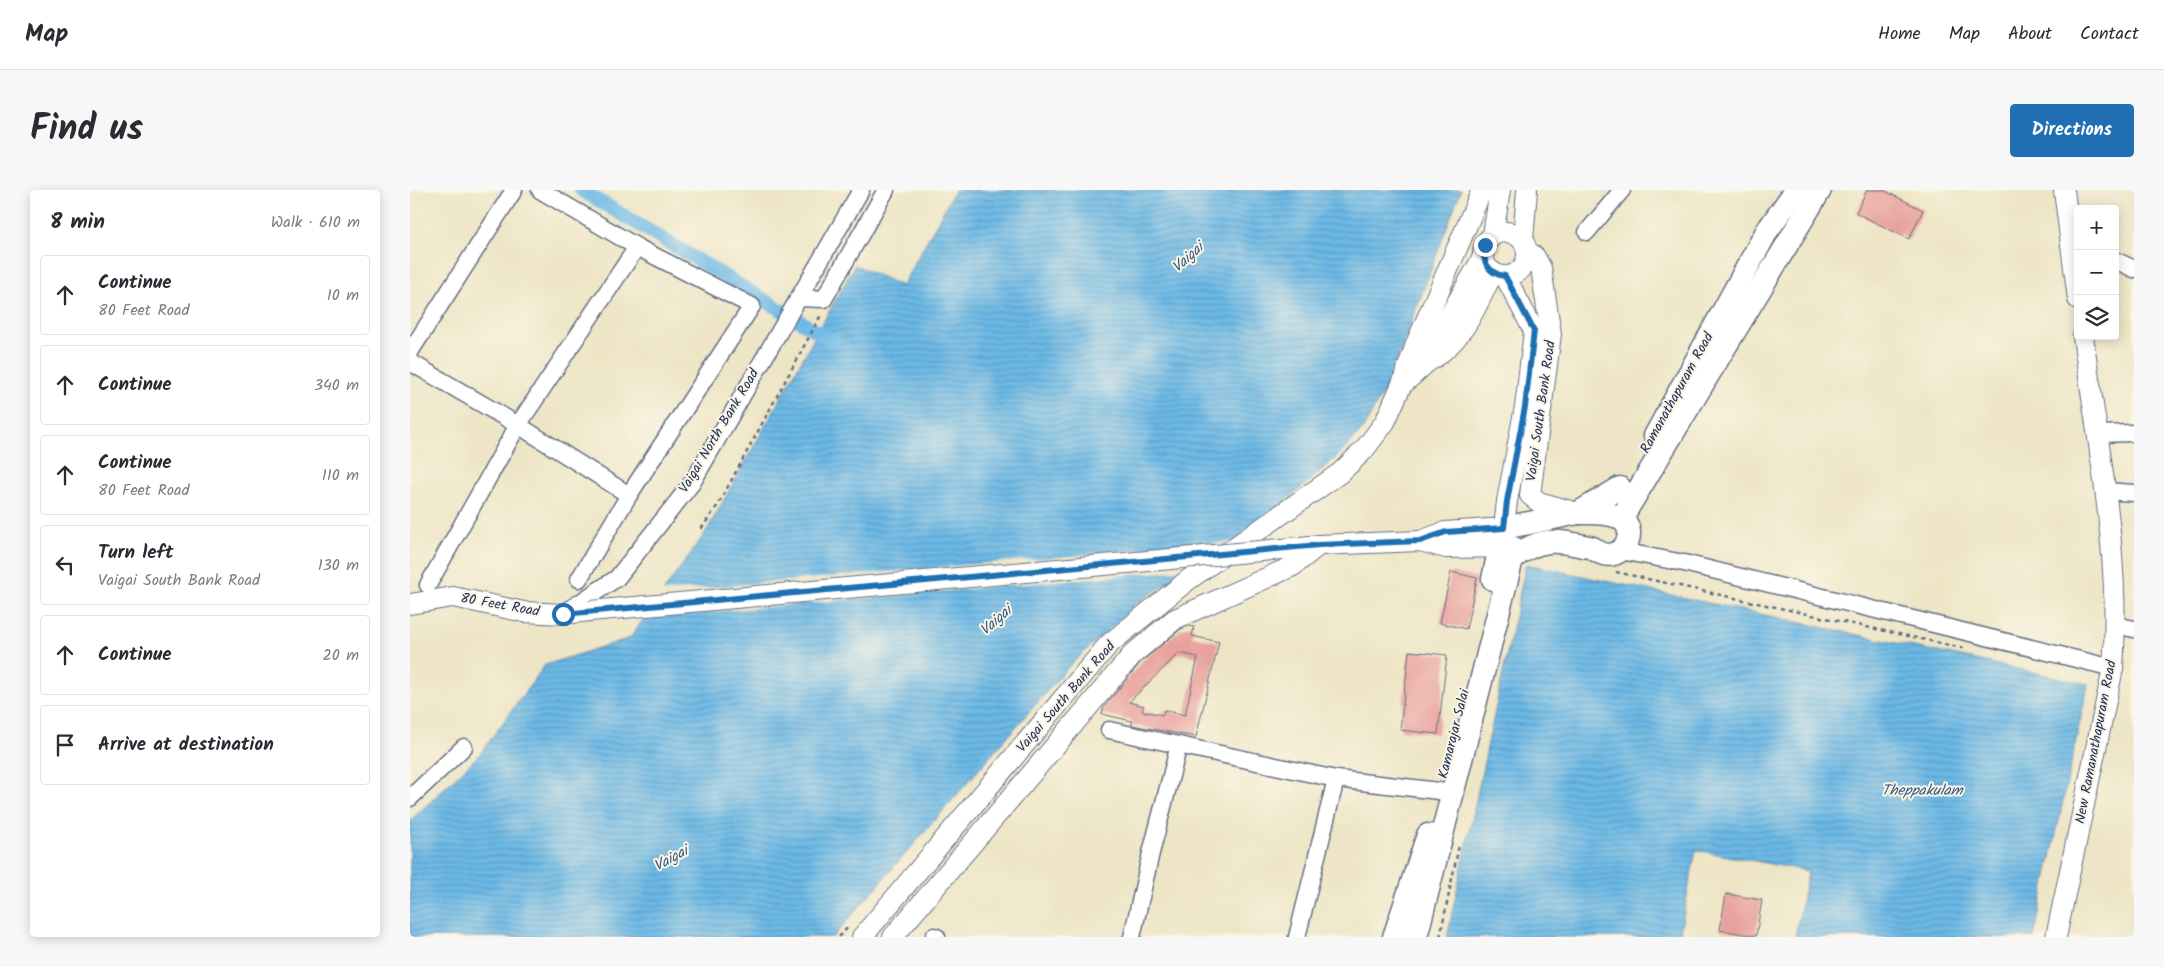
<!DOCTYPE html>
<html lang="en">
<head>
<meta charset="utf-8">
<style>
	:root { --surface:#fff; --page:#f7f7f7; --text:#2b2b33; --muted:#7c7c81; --line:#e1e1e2; --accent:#1f6fb2 }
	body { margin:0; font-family:Kalam,sans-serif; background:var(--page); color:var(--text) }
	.controls { position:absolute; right:15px; top:15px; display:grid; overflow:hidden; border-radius:5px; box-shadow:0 2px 12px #0003 }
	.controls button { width:45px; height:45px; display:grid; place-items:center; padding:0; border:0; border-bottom:1px solid var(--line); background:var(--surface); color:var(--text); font:25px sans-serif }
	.stop { position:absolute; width:15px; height:15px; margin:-11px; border:4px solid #1f6fb2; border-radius:50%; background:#fff }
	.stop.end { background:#1f6fb2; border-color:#fff; box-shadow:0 1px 5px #0008 }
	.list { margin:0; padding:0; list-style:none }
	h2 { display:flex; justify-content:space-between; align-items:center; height:65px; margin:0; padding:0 20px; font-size:21px }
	h2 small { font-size:16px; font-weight:400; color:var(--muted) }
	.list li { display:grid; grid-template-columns:32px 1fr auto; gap:15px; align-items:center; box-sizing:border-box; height:80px; margin:0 10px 10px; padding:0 10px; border:1px solid var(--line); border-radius:5px }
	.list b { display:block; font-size:19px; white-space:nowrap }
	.list p { margin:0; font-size:16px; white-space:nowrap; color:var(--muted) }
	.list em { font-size:16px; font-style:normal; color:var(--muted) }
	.icon { flex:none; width:28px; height:28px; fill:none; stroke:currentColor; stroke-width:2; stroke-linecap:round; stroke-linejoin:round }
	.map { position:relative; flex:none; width:1724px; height:747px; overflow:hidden; border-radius:5px }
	header { display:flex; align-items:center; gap:30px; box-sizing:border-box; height:70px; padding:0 25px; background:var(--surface); border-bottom:1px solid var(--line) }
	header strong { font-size:24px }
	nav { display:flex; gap:28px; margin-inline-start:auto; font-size:18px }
	.intro { display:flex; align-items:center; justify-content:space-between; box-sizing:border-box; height:120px; padding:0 30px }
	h1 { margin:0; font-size:35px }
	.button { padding:12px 22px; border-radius:5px; background:var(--accent); color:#fff; font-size:18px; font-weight:700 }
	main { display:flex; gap:30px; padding:0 30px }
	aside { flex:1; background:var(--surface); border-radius:5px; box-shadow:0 2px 12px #0003 }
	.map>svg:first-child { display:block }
	.water { fill:url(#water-rules); stroke:#4474a2 }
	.pier { fill:#ede5c5 }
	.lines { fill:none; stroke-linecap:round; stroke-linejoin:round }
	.canal { stroke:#6cb9e6; stroke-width:14 }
	.building { fill:#e8a29d; fill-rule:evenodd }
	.minor-casing { stroke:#646f82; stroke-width:19 }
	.major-casing { stroke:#646f82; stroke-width:22 }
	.highway-casing { stroke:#646f82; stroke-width:25 }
	.path { stroke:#646f82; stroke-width:2.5; stroke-dasharray:4 4; stroke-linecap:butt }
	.minor { stroke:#fff; stroke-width:16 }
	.major { stroke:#fff; stroke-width:20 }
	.highway { stroke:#fff; stroke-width:22 }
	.major-bridge-casing { stroke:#646f82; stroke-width:22; stroke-linecap:butt }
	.major-bridge { stroke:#fff; stroke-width:20 }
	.route { stroke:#1f6fb2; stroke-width:6 }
	.labels { text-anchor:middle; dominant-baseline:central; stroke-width:4; stroke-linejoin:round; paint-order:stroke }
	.street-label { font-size:14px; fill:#1b2f5e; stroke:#fcf5e5 }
	.water-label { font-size:15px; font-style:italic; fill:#335887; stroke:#fcf5e5 }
</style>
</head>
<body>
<header>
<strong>Map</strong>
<nav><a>Home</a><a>Map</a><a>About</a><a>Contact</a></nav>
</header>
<div class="intro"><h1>Find us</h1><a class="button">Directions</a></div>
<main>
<aside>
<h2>8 min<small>Walk · 610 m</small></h2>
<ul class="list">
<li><svg class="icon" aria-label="ahead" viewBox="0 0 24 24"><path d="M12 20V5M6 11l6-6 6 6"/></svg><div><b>Continue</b><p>80 Feet Road</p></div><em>10 m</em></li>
<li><svg class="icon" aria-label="ahead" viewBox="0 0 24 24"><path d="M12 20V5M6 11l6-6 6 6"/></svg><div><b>Continue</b></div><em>340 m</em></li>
<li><svg class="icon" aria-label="ahead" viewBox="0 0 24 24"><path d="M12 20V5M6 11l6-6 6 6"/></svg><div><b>Continue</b><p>80 Feet Road</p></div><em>110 m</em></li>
<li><svg class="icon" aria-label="left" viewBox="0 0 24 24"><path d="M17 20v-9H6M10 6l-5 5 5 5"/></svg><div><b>Turn left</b><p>Vaigai South Bank Road</p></div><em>130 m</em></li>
<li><svg class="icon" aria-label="ahead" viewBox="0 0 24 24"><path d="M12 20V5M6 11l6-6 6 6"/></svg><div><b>Continue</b></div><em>20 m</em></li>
<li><svg class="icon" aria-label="arrive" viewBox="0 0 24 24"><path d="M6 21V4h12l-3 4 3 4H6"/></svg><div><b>Arrive at destination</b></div></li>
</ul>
</aside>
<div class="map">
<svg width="1724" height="747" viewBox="0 0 1724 747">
	<defs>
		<pattern id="water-rules" width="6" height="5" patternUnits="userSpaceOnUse" patternTransform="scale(1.25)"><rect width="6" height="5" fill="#6cb9e6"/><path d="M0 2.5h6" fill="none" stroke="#5897be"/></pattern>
	</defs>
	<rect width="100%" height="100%" fill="#fcf5e5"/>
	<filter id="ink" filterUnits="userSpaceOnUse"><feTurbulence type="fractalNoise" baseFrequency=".02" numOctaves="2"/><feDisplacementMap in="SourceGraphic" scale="10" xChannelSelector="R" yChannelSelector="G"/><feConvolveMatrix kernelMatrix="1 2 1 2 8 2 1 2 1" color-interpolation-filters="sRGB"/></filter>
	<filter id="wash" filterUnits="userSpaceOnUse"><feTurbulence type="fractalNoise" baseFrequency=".0096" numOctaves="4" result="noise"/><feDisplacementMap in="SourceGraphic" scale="20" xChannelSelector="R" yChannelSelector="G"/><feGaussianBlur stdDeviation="1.12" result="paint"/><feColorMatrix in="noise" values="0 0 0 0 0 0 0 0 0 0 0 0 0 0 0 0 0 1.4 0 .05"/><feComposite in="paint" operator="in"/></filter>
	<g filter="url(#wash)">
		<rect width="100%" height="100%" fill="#ede5c5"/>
		<g class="water">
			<path d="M545 0H1051L977 196 952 240 930 264 848 335 728 412 659 476 423 747H0V631L70 564 135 475 220 448 296 342 445 75 492 96Z"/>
			<path d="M1116 374 1678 494 1624 747H1385L1398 681 1286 660 1269 747H1037Z"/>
		</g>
		<path class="pier" d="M829 351 784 379 231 428 250 402Z"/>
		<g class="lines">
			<path class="canal" d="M171 0 423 151"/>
		</g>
		<g id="blocks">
			<g class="building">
				<path d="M1457 0H1473L1513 20 1499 49 1446 23Z"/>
				<path d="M1041 382 1067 388 1056 439 1030 433Z"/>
				<path d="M779 436 784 437 782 446 809 452 786 547 722 535V531L692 524 694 517 731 472 771 439ZM769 463 788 467 775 525 754 520 753 525 732 521 734 516 719 512Z"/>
				<path d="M999 461 1037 465 1028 544 990 540Z"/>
				<path d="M1316 704 1352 710 1346 746 1310 740Z"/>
			</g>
		</g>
	</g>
	<g filter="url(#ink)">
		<use href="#blocks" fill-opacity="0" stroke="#646f82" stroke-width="1"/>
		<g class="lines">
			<g class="minor-casing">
				<g id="minor">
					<path d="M130 0 227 57 342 116 219 305 169 389"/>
					<path d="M1177 42 1212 0"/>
					<path d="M1705 70 1724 79"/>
					<path d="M388 108 414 109 476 0"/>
					<path d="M0 162 104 0"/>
					<path d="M0 172 108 235 219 305"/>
					<path d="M1686 244 1724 243"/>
					<path d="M1695 301 1724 303"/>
					<path d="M1211 361 1274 373 1703 478"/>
					<path d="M18 395 108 235 227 57"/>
					<path d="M154 423 207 388 282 293 451 0"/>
					<path d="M1706 435 1724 439"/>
					<path d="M699 540 926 589 1029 601 1043 605"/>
					<path d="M0 608 54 557"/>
					<path d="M524 746 527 747"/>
					<path d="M722 747 741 663 769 555"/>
					<path d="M887 747 926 589"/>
				</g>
			</g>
			<g class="major-casing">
				<g id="major">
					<path d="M1654 0 1668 109"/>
					<circle cx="1095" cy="64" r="22"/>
					<path d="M1083 45 1090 0"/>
					<path d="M1113 50 1117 0"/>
					<path d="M1117 61 1125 67 1131 78 1141 144 1120 305 1129 312 1168 323"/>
					<path d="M1016 173C1052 153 1066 118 1083 82"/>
					<path d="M994 193 1016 173 1021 158 1073 67"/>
					<path d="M1010 351 1035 342 1094 338 1097 311 1115 217 1124 141 1095 86"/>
					<path d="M872 359 909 355 1010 351 1036 358 1104 357"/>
					<path d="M0 414 43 407 114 422 153 424 180 421"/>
					<path d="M452 747 699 454 778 390 930 283 954 260 975 232 992 194 1006 154 1072 0"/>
					<path d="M483 747 723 464 765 429 883 376 909 355"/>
					<path d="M1646 747 1703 478C1711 366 1688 256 1673 146"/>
				</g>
			</g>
			<g class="highway-casing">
				<g id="highway">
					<path d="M1245 246 1357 41 1386 0"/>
					<path d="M1211 329 1410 0"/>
					<path d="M1083 389 1094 338 1168 323 1210 298"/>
					<path d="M984 747 1018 645"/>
					<path d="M1006 747 1102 369C1131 345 1149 351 1183 358 1209 381 1234 339 1208 327 1197 322 1180 323 1168 323"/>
				</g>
			</g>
			<g class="path">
				<path d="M291 339 308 315 412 123"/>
				<path d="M1206 382 1557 459"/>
				<path d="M429 747 438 737"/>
				<path d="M1030 747 1049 655"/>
			</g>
			<use href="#minor" class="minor"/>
			<use href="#major" class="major"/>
			<use href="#highway" class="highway"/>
			<g class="major-bridge-casing">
				<path id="major-bridge" d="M180 421 872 359"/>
			</g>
			<use href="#major-bridge" class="major-bridge"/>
		</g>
	</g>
	<g class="lines" filter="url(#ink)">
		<path class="route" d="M153 424 909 355 1010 351 1036 342 1094 338 1097 311 1115 217 1124 141 1095 86C1078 84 1071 70 1075 55"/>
	</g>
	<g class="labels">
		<g class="street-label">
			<text transform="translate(1267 203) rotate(-61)">Ramanathapuram Road</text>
			<text transform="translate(1131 221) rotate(-82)">Vaigai South Bank Road</text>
			<text transform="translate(309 241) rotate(-59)">Vaigai North Bank Road</text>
			<text transform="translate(90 415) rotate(10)">80 Feet Road</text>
			<text transform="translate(656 507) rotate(-49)">Vaigai South Bank Road</text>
			<text transform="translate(1044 544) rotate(-76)">Kamarajar Salai</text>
			<text transform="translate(1686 552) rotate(-79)">New Ramanathapuram Road</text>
		</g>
		<g class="water-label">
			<text transform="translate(778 68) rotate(-42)">Vaigai</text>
			<text transform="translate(586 431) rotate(-41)">Vaigai</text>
			<text x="1512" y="601">Theppakulam</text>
			<text transform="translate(261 669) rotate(-29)">Vaigai</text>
		</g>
	</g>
</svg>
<div class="controls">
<button>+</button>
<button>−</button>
<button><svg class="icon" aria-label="layers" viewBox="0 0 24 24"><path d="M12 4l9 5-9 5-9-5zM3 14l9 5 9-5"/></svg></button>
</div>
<div class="stop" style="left:153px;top:424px"></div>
<div class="stop end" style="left:1075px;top:55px"></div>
</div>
</main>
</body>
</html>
